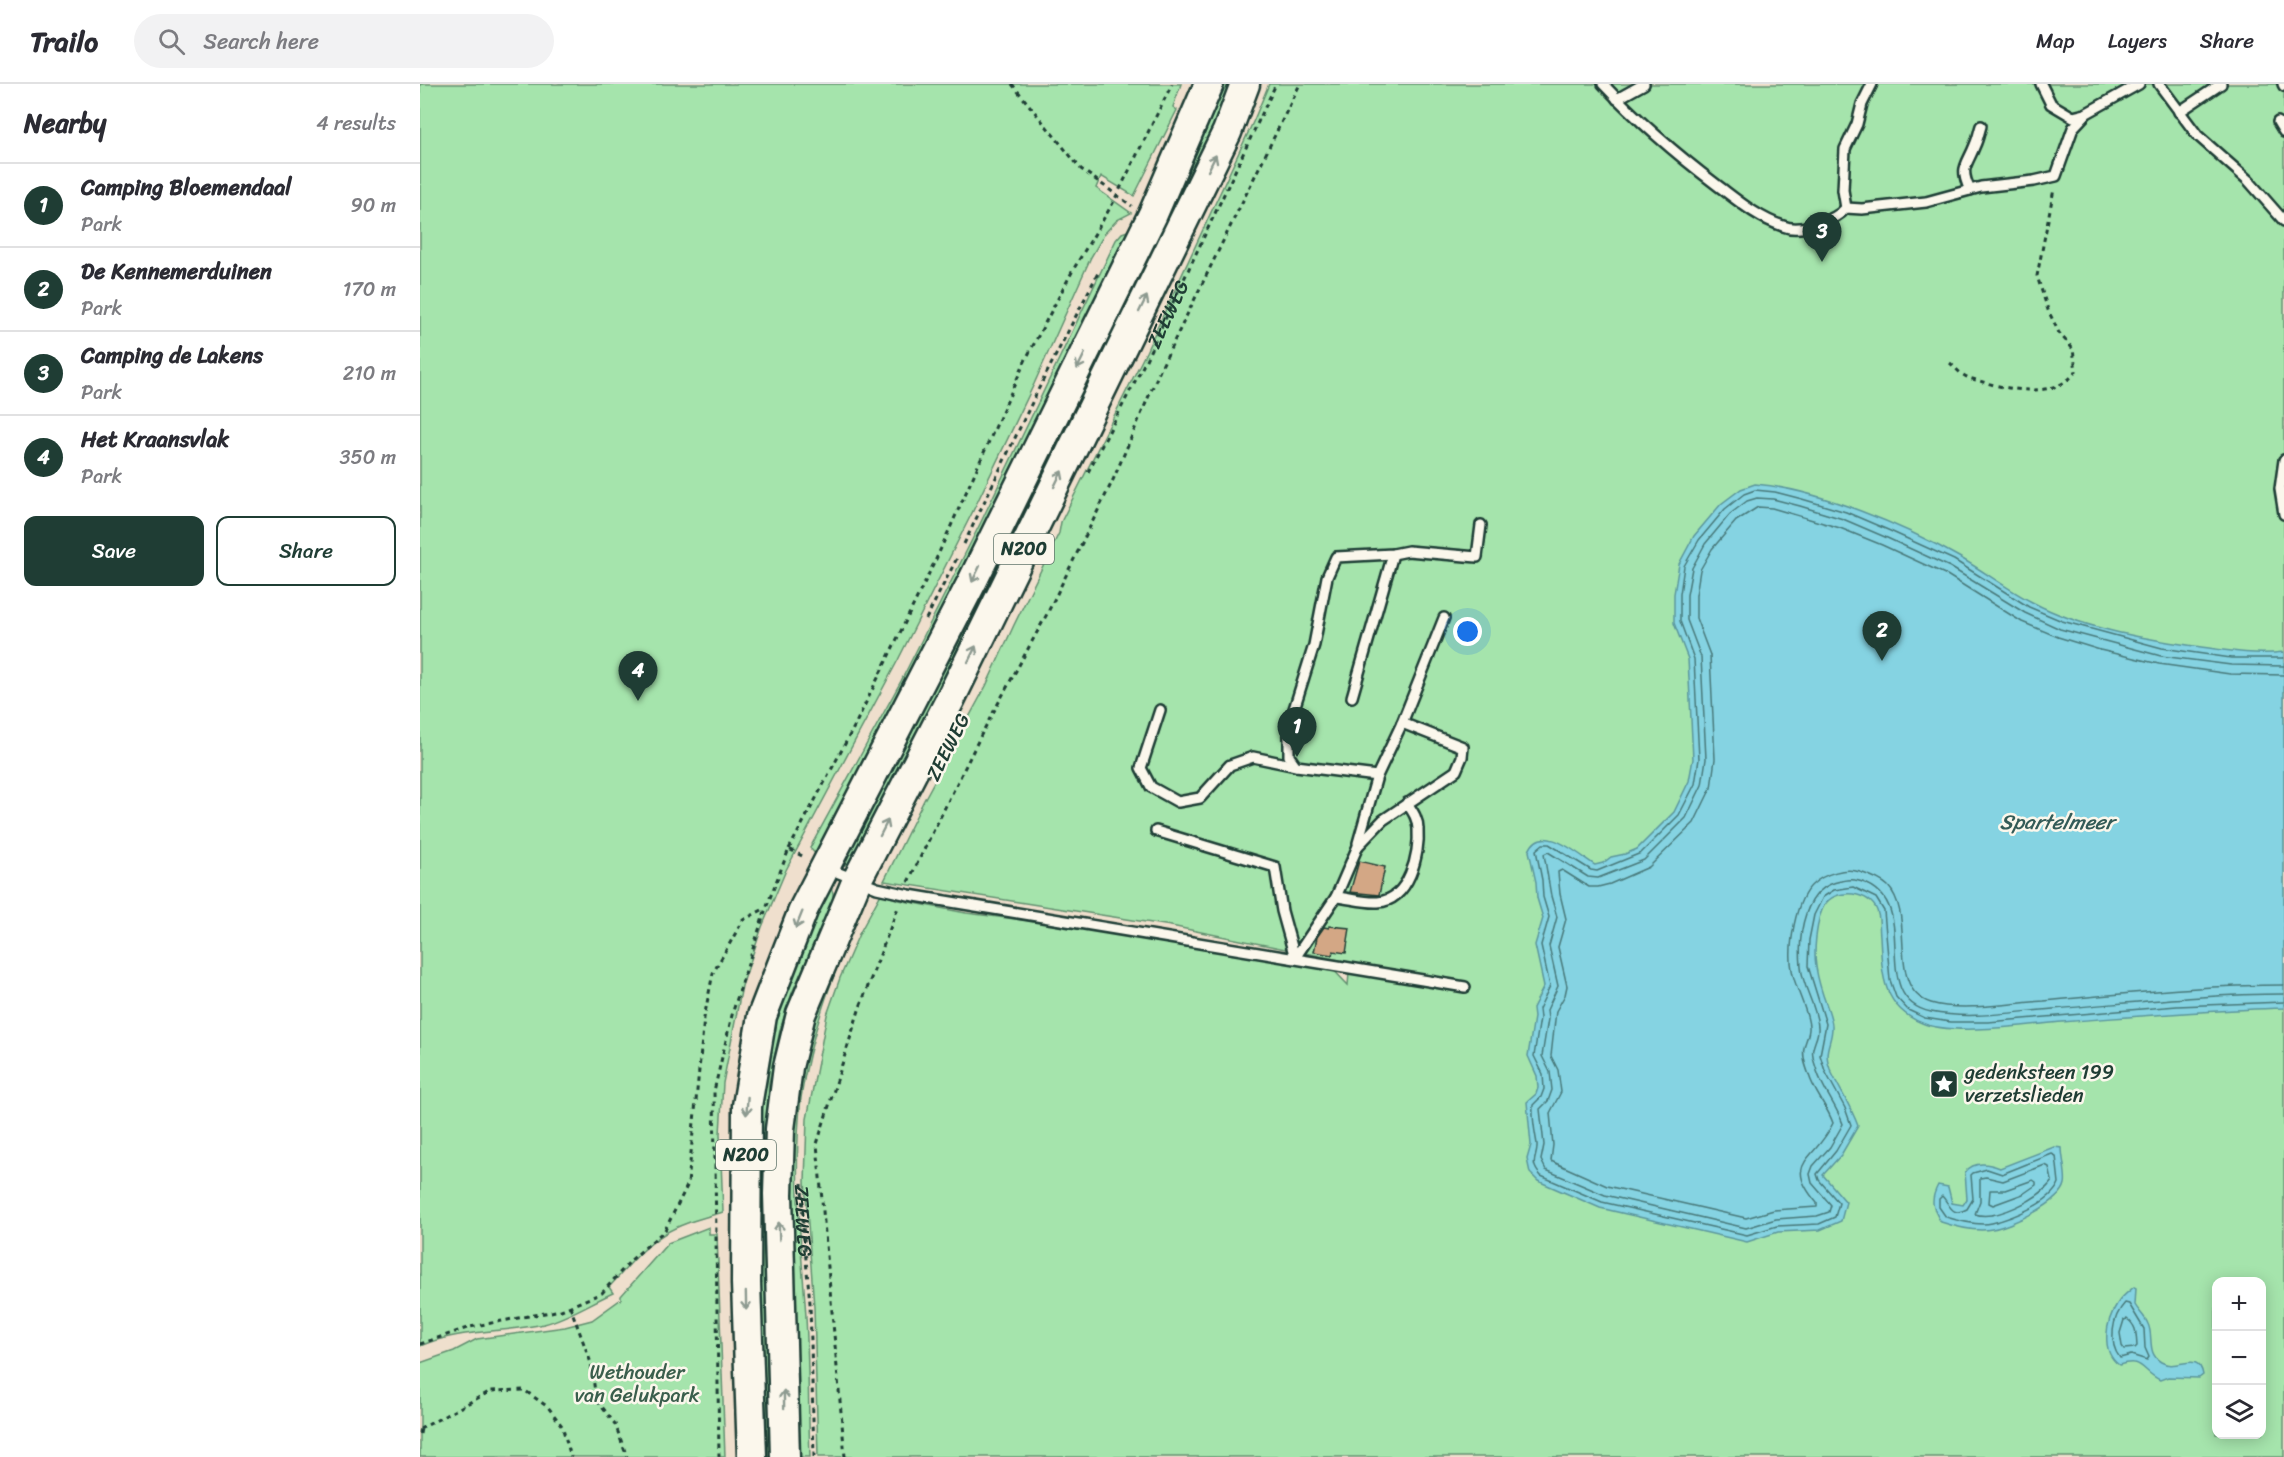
<!DOCTYPE html>
<html lang="en">
<head>
<meta charset="utf-8">
<style>
	:root { --surface:#fff; --page:#f2f2f3; --text:#2b2b33; --muted:#7c7c81; --line:#e1e1e2; --accent:#1f3d34 }
	body { margin:0; font-family:Sriracha,sans-serif; background:var(--page); color:var(--text) }
	.controls { position:absolute; right:18px; bottom:18px; display:grid; overflow:hidden; border-radius:12px; box-shadow:0 3px 15px #0003 }
	.controls button { width:54px; height:54px; display:grid; place-items:center; padding:0; border:0; border-bottom:2px solid var(--line); background:var(--surface); color:var(--text); font:30px sans-serif }
	.you { position:absolute; left:1048px; top:548px; width:21px; height:21px; margin:-15px; border:4px solid #fff; border-radius:50%; background:#1a73e8; box-shadow:0 0 0 9px #1a73e833 }
	.badge { display:grid; place-items:center; width:39px; height:39px; border-radius:50%; background:var(--accent); color:#fff; font-size:20px; font-weight:700 }
	.pin { position:absolute; translate:-50% -50px; filter:drop-shadow(0 2px 3px #0008) }
	.pin::after { content:''; position:absolute; top:32px; width:21px; height:18px; background:inherit; clip-path:polygon(0 0,100% 0,50% 100%) }
	.list { margin:0; padding:0; list-style:none }
	h2 { display:flex; justify-content:space-between; align-items:center; height:78px; margin:0; padding:0 24px; font-size:26px }
	h2 small { font-size:20px; font-weight:400; color:var(--muted) }
	.list li { display:grid; grid-template-columns:39px 1fr auto; gap:18px; align-items:center; box-sizing:border-box; height:84px; padding:0 24px; border-top:2px solid var(--line) }
	.list b { display:block; font-size:22px; white-space:nowrap }
	.list p { margin:0; font-size:20px; white-space:nowrap; color:var(--muted) }
	.list em { font-size:20px; font-style:normal; color:var(--muted) }
	.actions { display:flex; gap:12px; padding:18px 24px }
	.actions a { flex:1; padding:14px 0; border:2px solid var(--accent); border-radius:12px; text-align:center; font-size:21px; color:var(--accent) }
	.actions .main { background:var(--accent); color:#fff }
	.icon { flex:none; width:33px; height:33px; fill:none; stroke:currentColor; stroke-width:2; stroke-linecap:round; stroke-linejoin:round }
	.map { position:relative; flex:none; width:1864px; height:1373px; overflow:hidden }
	header { display:flex; align-items:center; gap:36px; box-sizing:border-box; height:84px; padding:0 30px; background:var(--surface); border-bottom:2px solid var(--line) }
	header strong { font-size:28px }
	nav { display:flex; gap:33px; margin-inline-start:auto; font-size:21px }
	.search { width:420px; height:54px; background:var(--page); display:flex; align-items:center; gap:15px; box-sizing:border-box; padding:0 21px; border-radius:33px; color:var(--muted); font-size:22px }
	main { display:flex }
	aside { flex:1; background:var(--surface) }
	.map>svg:first-child { display:block }
	.green { fill:#a5e4ac; stroke:#629070; stroke-width:1.5; fill-rule:evenodd }
	.water { fill:#85d3e2; stroke:#5c979c; stroke-width:1.5 }
	.lines { fill:none; stroke-linecap:round; stroke-linejoin:round }
	.shore { stroke:#48797a; stroke-width:1.5 }
	.building { fill:#d3a785; stroke:#1f3d34; stroke-width:1.5 }
	.service-casing { stroke:#1f3d34; stroke-width:14 }
	.primary-casing { stroke:#1f3d34; stroke-width:33 }
	.path { stroke:#1f3d34; stroke-width:3; stroke-dasharray:4.5 4.5; stroke-linecap:butt }
	.service { stroke:#fbf7ec; stroke-width:9 }
	.primary { stroke:#fbf7ec; stroke-width:28 }
	.oneway { stroke:#8d9a90 }
	.labels { text-anchor:middle; dominant-baseline:central; stroke-width:5; stroke-linejoin:round; paint-order:stroke }
	.shield { fill:#fbf7ec; stroke:#61756b; stroke-width:1.5 }
	.shield-label { font-size:18px; font-weight:bold; fill:#1f3d34 }
	.street-label { font-size:20px; fill:#1f3d34; stroke:#fbf7ec }
	.poi-label { font-size:20px; fill:#1f3d34; stroke:#fbf7ec; text-anchor:start }
	.park-label { font-size:20px; fill:#3a5e4c; stroke:#fbf7ec }
	.water-label { font-size:21px; font-style:italic; fill:#335b57; stroke:#fbf7ec }
</style>
</head>
<body>
<header>
<strong>Trailo</strong>
<div class="search"><svg class="icon" aria-label="search" viewBox="0 0 24 24"><circle cx="10" cy="10" r="6"/><path d="M15 15l6 6"/></svg>Search here</div>
<nav><a>Map</a><a>Layers</a><a>Share</a></nav>
</header>
<main>
<aside>
<h2>Nearby<small>4 results</small></h2>
<ul class="list">
<li><span class="badge">1</span><div><b>Camping Bloemendaal</b><p>Park</p></div><em>90 m</em></li>
<li><span class="badge">2</span><div><b>De Kennemerduinen</b><p>Park</p></div><em>170 m</em></li>
<li><span class="badge">3</span><div><b>Camping de Lakens</b><p>Park</p></div><em>210 m</em></li>
<li><span class="badge">4</span><div><b>Het Kraansvlak</b><p>Park</p></div><em>350 m</em></li>
</ul>
<div class="actions"><a class="main">Save</a><a>Share</a></div>
</aside>
<div class="map">
<svg width="1864" height="1373" viewBox="0 0 1864 1373">
	<rect width="100%" height="100%" fill="#efdfcd"/>
	<filter id="ink" filterUnits="userSpaceOnUse"><feTurbulence type="fractalNoise" baseFrequency=".0167" numOctaves="2"/><feDisplacementMap in="SourceGraphic" scale="12" xChannelSelector="R" yChannelSelector="G"/><feConvolveMatrix kernelMatrix="1 2 1 2 8 2 1 2 1" color-interpolation-filters="sRGB"/></filter>
	<g filter="url(#ink)">
		<g class="green">
			<path d="M0 0H761L753 23 757 26 714 112 681 92 676 104 711 129 697 136 685 149 671 173 614 300 552 429 478 576 366 786 342 843 322 902 303 999 300 1050 303 1128C283 1134 262 1139 244 1150 223 1163 206 1185 189 1203L193 1209C170 1219 148 1234 124 1240 83 1249 40 1245 0 1262Z"/>
			<path d="M794 0H812L796 42 702 246 432 780 425 781 431 764Z"/>
			<path d="M849 0H1864V1373H398L394 1223 385 1098 387 1035 407 931 420 894 439 850 461 810 479 816 546 829 785 858 902 874 928 901 930 878 751 842 464 797 504 716 566 602 594 541 639 449 641 438 726 268 834 36ZM1796 1198H1842V1350H1796Z"/>
			<path d="M713 145 716 148 398 773 390 764 481 597 560 440 696 156 702 149Z"/>
			<path d="M406 803 411 804 413 809V817L372 909 360 946 349 999 345 1067 357 1373H341L336 986Z"/>
			<path d="M437 832C413 892 390 950 381 1014 373 1082 380 1151 385 1218 389 1270 388 1322 390 1373H375L364 1101 376 971Z"/>
			<path d="M289 1143V1150H297L305 1373H0V1279L34 1267 57 1255 145 1243 172 1236 201 1215V1212L248 1159Z"/>
		</g>
		<g class="water">
			<path d="M1335 400C1397 405 1485 442 1539 473 1564 487 1587 505 1612 518 1661 544 1720 554 1774 562 1803 566 1834 572 1864 568V924C1790 926 1716 932 1642 938 1607 941 1532 952 1502 939 1462 923 1462 890 1460 852 1459 845 1460 837 1458 830 1454 810 1424 804 1409 816 1403 821 1399 832 1398 840 1393 867 1394 884 1403 911 1406 920 1411 931 1412 941 1413 959 1402 965 1410 985 1419 1005 1431 1022 1438 1042L1421 1071 1403 1091 1426 1118 1421 1137 1400 1146 1358 1148 1327 1158 1180 1124 1118 1097 1110 1089 1107 1075 1111 1061 1107 1018 1116 1010 1118 1004 1117 992 1108 972 1114 933 1113 924 1124 902 1115 861 1123 834 1117 814 1116 798 1109 767C1121 736 1159 771 1175 781L1183 779 1191 773 1205 770 1217 765 1254 728 1269 697 1273 675 1268 575 1254 539V510L1259 480 1274 452 1301 420 1321 405Z"/>
			<path d="M1634 1063 1642 1064C1642 1074 1647 1092 1645 1100 1641 1119 1589 1143 1572 1145 1556 1148 1536 1143 1521 1138 1512 1124 1510 1116 1518 1101L1528 1103 1532 1119 1543 1121 1547 1115 1545 1088C1554 1077 1568 1079 1580 1084Z"/>
			<path d="M1714 1203 1716 1204 1715 1221C1719 1228 1725 1232 1728 1240 1734 1252 1726 1269 1741 1278 1757 1288 1779 1265 1783 1291L1779 1294 1748 1293 1740 1296C1721 1287 1723 1273 1699 1281 1680 1267 1686 1237 1697 1220 1701 1213 1708 1208 1714 1203Z"/>
		</g>
		<g class="lines">
			<g class="shore">
				<path d="M1864 574H1811L1742 564 1642 537 1609 523 1534 476 1468 446 1426 428 1382 415 1355 408 1335 406 1324 410 1305 425 1279 456 1264 482 1260 510V537L1274 575 1279 675 1275 700 1259 731 1221 769 1177 787 1171 786 1129 760H1123L1116 766 1122 796 1123 813 1129 833 1121 861 1130 902 1119 925 1120 934 1114 972 1123 990 1124 1005 1121 1013 1113 1021C1112 1035 1115 1048 1117 1060 1118 1075 1108 1077 1121 1092L1182 1118 1327 1151 1357 1142 1399 1140 1415 1133 1419 1119 1399 1096 1397 1090 1416 1067 1431 1041 1425 1024 1405 987 1400 971 1406 940 1388 882 1389 856 1394 831 1403 813 1414 806 1433 803 1456 814 1464 827 1470 896 1476 913 1488 926 1505 934 1530 938H1568L1757 922 1864 918"/>
				<path d="M1864 582 1811 581 1741 572 1640 545 1605 529 1530 483 1465 453 1423 435 1380 422 1353 415 1337 414 1327 417 1310 430 1285 460 1272 484 1267 511V536L1281 573 1286 675 1282 701 1266 734 1224 776 1178 794 1168 793 1128 768 1124 770 1131 812 1137 833 1129 862 1138 902 1127 926 1128 935 1122 972 1130 988 1132 1006 1128 1017 1120 1025 1124 1061 1121 1076 1126 1086 1185 1111 1326 1144 1356 1135 1397 1132 1409 1128 1411 1121 1392 1099 1390 1090 1393 1082 1410 1063 1423 1040C1416 1021 1403 1006 1397 987 1395 980 1391 972 1393 965 1394 958 1399 951 1398 943 1397 922 1382 903 1381 882 1378 850 1384 803 1421 797 1426 796 1431 795 1435 796 1509 812 1442 913 1511 928 1550 936 1593 928 1633 925 1710 919 1787 910 1864 910"/>
				<path d="M1864 591 1810 590 1739 580 1680 566 1638 553 1602 538 1527 491 1462 461 1420 444 1352 424 1338 423 1316 437 1292 465 1280 486 1276 511V534L1290 571 1295 675 1291 704 1274 739 1229 783 1190 800 1178 803H1169L1142 786 1138 788 1140 810 1146 835 1138 863 1147 902 1145 911 1136 927 1131 972 1138 986 1141 1008 1130 1029 1133 1061 1131 1077 1187 1102 1326 1134 1354 1126 1397 1123V1119C1361 1077 1396 1077 1413 1039 1407 1022 1394 1008 1389 991 1386 983 1382 973 1384 964 1385 957 1390 950 1389 942 1387 923 1375 905 1372 886 1368 864 1375 815 1393 800 1404 790 1425 783 1440 788 1449 791 1461 795 1468 802 1497 833 1465 904 1511 919 1540 928 1593 919 1624 917 1704 910 1784 901 1864 901"/>
				<path d="M1632 1070 1636 1072 1639 1099C1631 1119 1592 1134 1572 1139 1559 1142 1539 1137 1526 1133L1519 1123V1115L1522 1112C1530 1120 1531 1134 1547 1125L1553 1115 1551 1091 1553 1089 1567 1085 1582 1090Z"/>
				<path d="M1625 1081 1629 1083 1632 1097C1620 1115 1575 1137 1555 1130L1560 1117V1094L1566 1093 1583 1097Z"/>
				<path d="M1613 1096 1616 1098V1101L1603 1110 1573 1121 1569 1119 1570 1106H1585Z"/>
				<path d="M1705 1219 1709 1220 1724 1245 1725 1264 1729 1273 1727 1276 1711 1271 1700 1274C1688 1259 1692 1233 1705 1219Z"/>
				<path d="M1707 1235C1717 1242 1716 1250 1717 1262L1715 1264 1704 1265 1702 1262 1700 1249 1704 1236Z"/>
			</g>
		</g>
		<g class="building">
			<path d="M939 777 965 783 959 811 930 808Z"/>
			<path d="M909 842 930 844 926 869 913 867 912 871 894 868 897 853 904 843 909 844Z"/>
		</g>
		<g class="lines">
			<g class="service-casing">
				<g id="service">
					<path d="M1183 0C1218 37 1256 70 1297 101 1317 116 1338 134 1363 142 1380 149 1415 137 1426 124L1442 125 1506 118 1561 103 1614 97 1636 92 1653 44 1667 29 1719 0"/>
					<path d="M1621 0 1631 20 1653 33 1665 30"/>
					<path d="M1739 0 1777 51 1828 96 1864 137"/>
					<path d="M1863 0 1864 2"/>
					<path d="M1197 15 1224 0"/>
					<path d="M1759 28 1801 0"/>
					<path d="M1858 38 1864 48"/>
					<path d="M1550 106C1539 83 1547 82 1555 61 1558 55 1559 48 1561 42"/>
					<path d="M1426 124 1423 106 1425 65 1437 40 1442 20 1452 0"/>
					<path d="M1864 376 1860 405 1864 430"/>
					<path d="M932 613 973 470"/>
					<path d="M740 626 721 684 731 703 758 718 780 714 810 681 833 673 876 682"/>
					<path d="M957 692 876 682 869 672V641L894 561 907 493 916 473 973 470 988 467 1057 473 1061 441"/>
					<path d="M736 747 855 783 862 827 875 874 916 813 938 762 963 736 1036 687 1042 673 1043 663 982 639 1024 534"/>
					<path d="M938 759 957 692 982 639"/>
					<path d="M409 785 457 804 489 811 1045 903"/>
					<path d="M916 813C929 814 945 819 958 818 989 816 1000 770 998 745 998 735 993 728 987 719"/>
				</g>
			</g>
			<g class="primary-casing">
				<g id="primary">
					<path d="M332 1373 326 1199 327 1022 342 932 384 824 553 496 733 130 789 0"/>
					<path d="M365 1373 358 1110 360 1045 368 983 381 930 437 796 530 616 807 48 825 0"/>
				</g>
			</g>
			<g class="path">
				<path d="M592 0 661 85 712 122"/>
				<path d="M1530 279C1535 283 1539 289 1545 292 1550 295 1557 296 1563 298 1590 306 1638 315 1656 287L1653 265 1639 249 1628 226 1617 192 1634 105"/>
				<path id="s1" d="M668 388 723 282 856 0"/>
				<path d="M544 460 618 306 678 189"/>
				<path d="M506 535 537 474"/>
				<path d="M369 765 434 643 517 473 606 275 653 186 693 119 752 0"/>
				<path d="M488 798 562 649 627 530 693 396 740 286 880 0"/>
				<path id="s2" d="M382 1099 383 1143 390 1219 394 1373"/>
				<path d="M150 1222 171 1279 176 1315 195 1340 207 1373"/>
				<path d="M0 1260 50 1243 141 1226 182 1209 211 1176 245 1146 268 1100 284 934 293 889 323 836 344 825"/>
				<path d="M0 1345 71 1307 104 1306 128 1323 142 1342 151 1373"/>
				<path d="M0 1350 1 1344"/>
				<path d="M299 1373 294 1007 313 927 346 824 369 765 386 774"/>
				<path d="M425 1373 397 1060 440 923 479 821"/>
			</g>
			<use href="#service" class="service"/>
			<use href="#primary" class="primary"/>
		</g>
		<defs><path id="oneway-shaft" d="M-6 0H5M1.5-3L5.5 0L1.5 3" fill="none" stroke-width="1.6" stroke-linecap="round" stroke-linejoin="round" transform="scale(1.5)"/></defs>
		<g class="oneway">
			<use href="#oneway-shaft" transform="translate(792 79) rotate(-64)"/>
			<use href="#oneway-shaft" transform="translate(723 220) rotate(-64)"/>
			<use href="#oneway-shaft" transform="translate(661 277) rotate(116)"/>
			<use href="#oneway-shaft" transform="translate(638 395) rotate(-64)"/>
			<use href="#oneway-shaft" transform="translate(556 490) rotate(116)"/>
			<use href="#oneway-shaft" transform="translate(552 570) rotate(-64)"/>
			<use href="#oneway-shaft" transform="translate(464 744) rotate(-63)"/>
			<use href="#oneway-shaft" transform="translate(379 836) rotate(112)"/>
			<use href="#oneway-shaft" transform="translate(327 1022) rotate(94)"/>
			<use href="#oneway-shaft" transform="translate(359 1147) rotate(-92)"/>
			<use href="#oneway-shaft" transform="translate(326 1217) rotate(89)"/>
			<use href="#oneway-shaft" transform="translate(364 1315) rotate(-91)"/>
		</g>
	</g>
	<defs>
		<g id="sight-square" transform="scale(1.5)"><rect x="-9" y="-9" width="18" height="18" rx="4" fill="#1f3d34" stroke="#fbf7ec"/><path d="M0-6L1.8-2.2L6-1.7L2.9 1.2L3.7 5.4L0 3.3L-3.7 5.4L-2.9 1.2L-6-1.7L-1.8-2.2Z" fill="#fff"/></g>
	</defs>
	<g fill-rule="evenodd">
		<use href="#sight-square" x="1524" y="1000"/>
	</g>
	<g class="labels">
		<g class="shield">
			<rect x="574" y="450" width="60" height="30" rx="4.5"/>
			<rect x="296" y="1056" width="60" height="30" rx="4.5"/>
		</g>
		<g class="shield-label">
			<text x="604" y="465">N200</text>
			<text x="326" y="1071">N200</text>
		</g>
		<g class="street-label">
			<text stroke="none"><textPath href="#s1" startOffset="177">ZEEWEG</textPath></text>
			<text transform="translate(528 663) rotate(-63)">ZEEWEG</text>
			<text stroke="none"><textPath href="#s2" startOffset="38">ZEEWEG</textPath></text>
		</g>
		<g class="poi-label">
			<text x="1545" y="988">gedenksteen 199<tspan x="1545" dy="23">verzetslieden</tspan></text>
		</g>
		<g class="park-label">
			<text x="217" y="1288">Wethouder<tspan x="217" dy="23">van Gelukpark</tspan></text>
		</g>
		<g class="water-label">
			<text x="1637" y="738">Spartelmeer</text>
		</g>
	</g>
</svg>
<div class="controls">
<button>+</button>
<button>−</button>
<button><svg class="icon" aria-label="layers" viewBox="0 0 24 24"><path d="M12 4l9 5-9 5-9-5zM3 14l9 5 9-5"/></svg></button>
</div>
<div class="you"></div>
<div class="pin badge" style="left:877px;top:673px">1</div>
<div class="pin badge" style="left:1462px;top:577px">2</div>
<div class="pin badge" style="left:1402px;top:178px">3</div>
<div class="pin badge" style="left:218px;top:617px">4</div>
</div>
</main>
</body>
</html>
